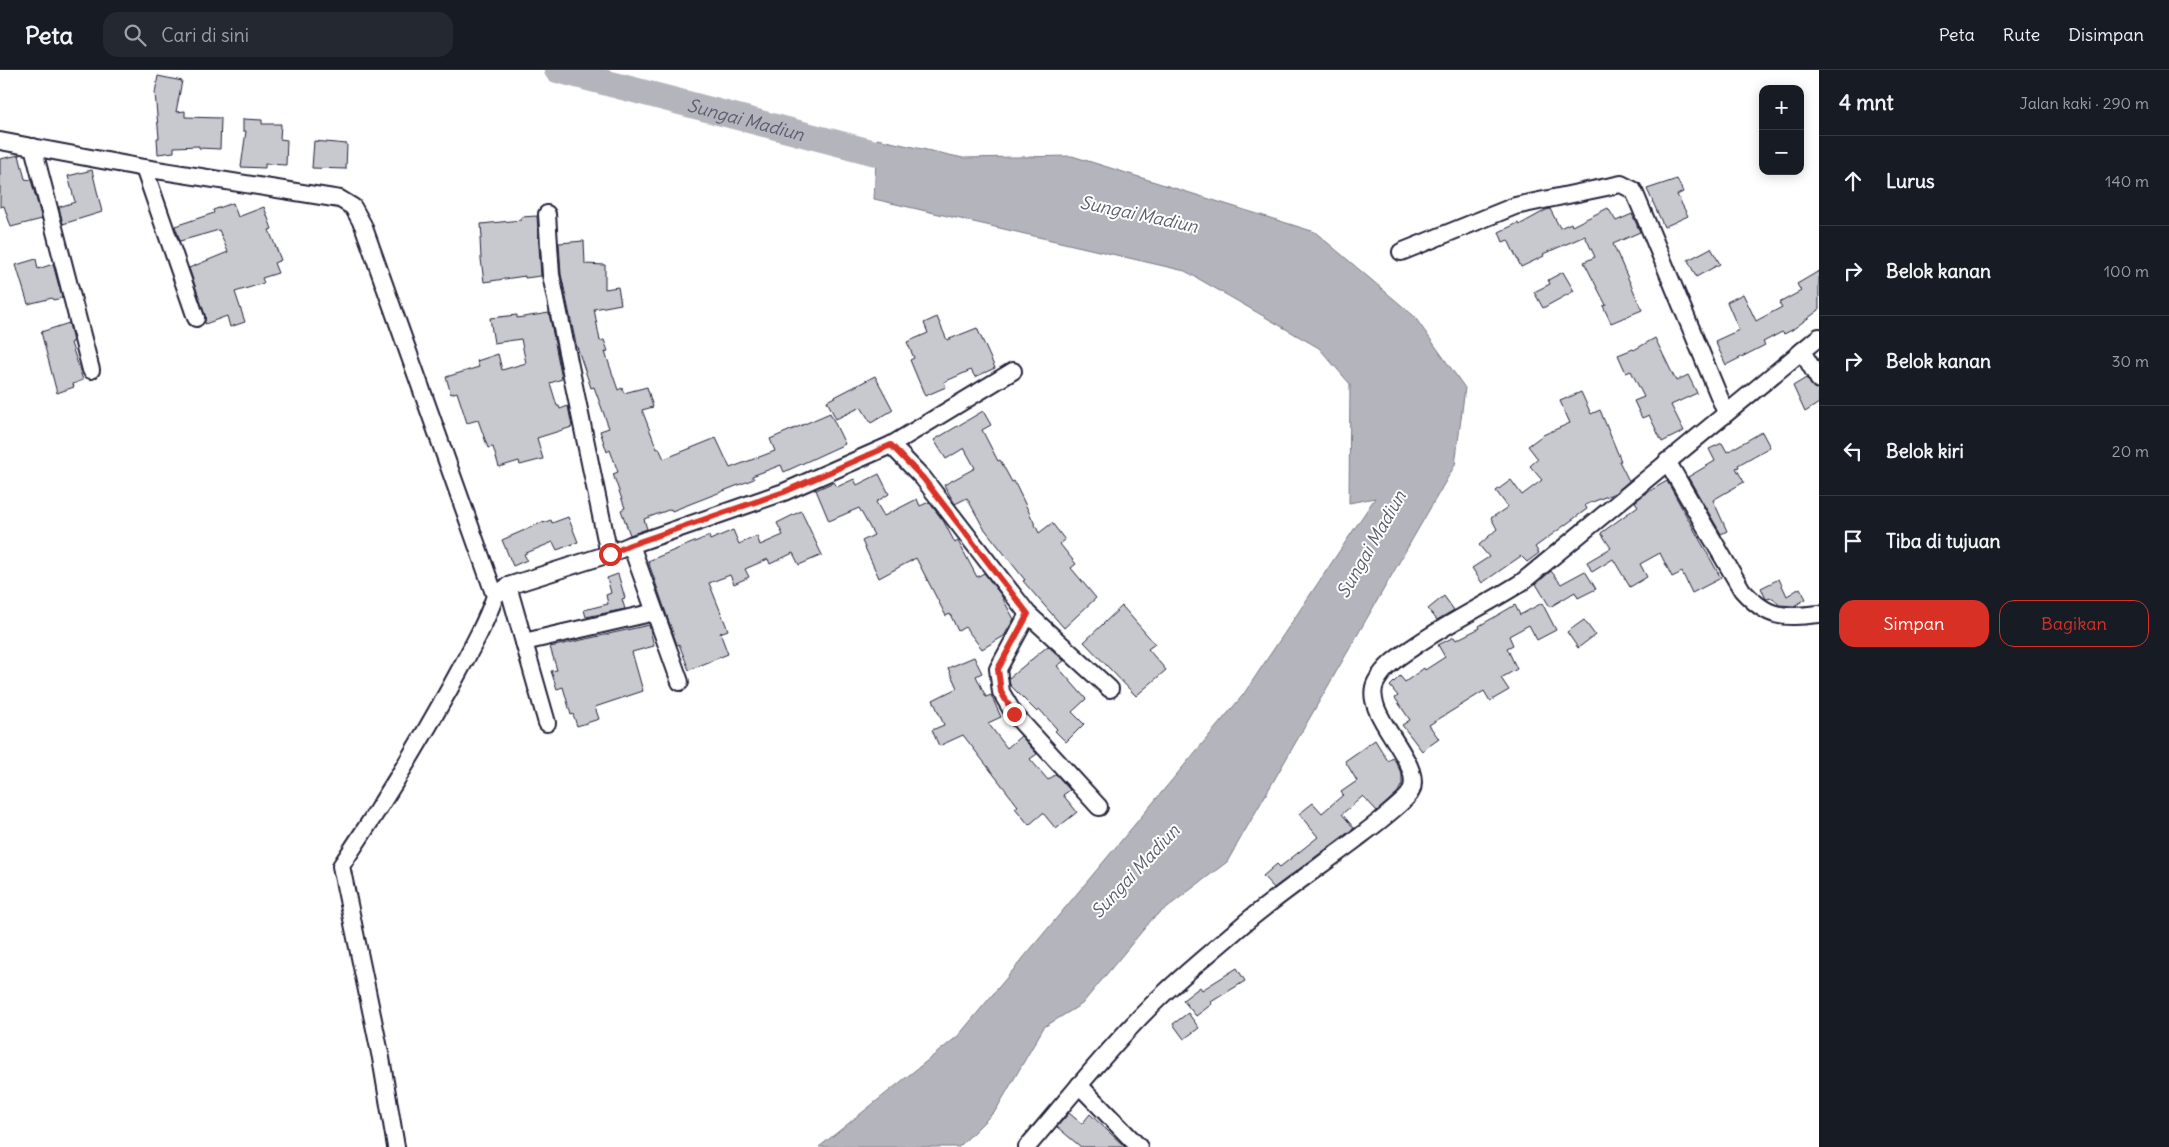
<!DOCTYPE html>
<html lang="id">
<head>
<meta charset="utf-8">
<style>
	:root { --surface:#171b24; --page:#242831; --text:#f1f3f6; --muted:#9ea1a6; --line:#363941; --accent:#d93025 }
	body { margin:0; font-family:Delius,sans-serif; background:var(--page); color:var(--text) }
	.controls { position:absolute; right:15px; top:15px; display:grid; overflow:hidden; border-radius:10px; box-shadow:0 2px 12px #0003 }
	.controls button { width:45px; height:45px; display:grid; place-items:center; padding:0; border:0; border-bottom:1px solid var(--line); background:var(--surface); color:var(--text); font:25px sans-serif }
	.stop { position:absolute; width:15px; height:15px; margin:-11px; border:4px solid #d93025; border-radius:50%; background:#fff }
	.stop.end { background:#d93025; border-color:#fff; box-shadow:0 1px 5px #0008 }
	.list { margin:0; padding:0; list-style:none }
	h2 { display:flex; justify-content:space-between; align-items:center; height:65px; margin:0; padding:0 20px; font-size:21px }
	h2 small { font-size:16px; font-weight:400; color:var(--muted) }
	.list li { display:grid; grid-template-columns:32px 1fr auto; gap:15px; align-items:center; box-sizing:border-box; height:90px; padding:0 20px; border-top:1px solid var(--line) }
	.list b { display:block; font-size:19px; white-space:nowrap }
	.list em { font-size:16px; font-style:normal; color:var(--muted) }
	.actions { display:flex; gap:10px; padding:15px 20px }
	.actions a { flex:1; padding:11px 0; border:1px solid var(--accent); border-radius:15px; text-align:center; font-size:18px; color:var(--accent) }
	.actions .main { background:var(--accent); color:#fff }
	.icon { flex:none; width:28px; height:28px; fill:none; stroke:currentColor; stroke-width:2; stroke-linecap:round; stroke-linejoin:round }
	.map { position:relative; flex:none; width:1819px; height:1077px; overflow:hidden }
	header { display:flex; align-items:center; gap:30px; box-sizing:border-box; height:70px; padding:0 25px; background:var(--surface); border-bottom:1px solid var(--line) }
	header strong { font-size:24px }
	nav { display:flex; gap:28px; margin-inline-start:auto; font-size:18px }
	.search { width:350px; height:45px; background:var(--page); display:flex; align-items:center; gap:12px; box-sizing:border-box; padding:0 18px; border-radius:15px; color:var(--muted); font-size:19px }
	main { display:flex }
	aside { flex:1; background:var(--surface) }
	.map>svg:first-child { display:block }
	.water { fill:#b4b4bc; stroke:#7a7a88 }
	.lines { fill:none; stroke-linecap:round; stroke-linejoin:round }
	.river { stroke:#b4b4bc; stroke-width:26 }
	.building { fill:#c8c8cf; stroke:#22223b }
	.minor-casing { stroke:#22223b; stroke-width:20 }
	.minor { stroke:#fff; stroke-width:16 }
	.route { stroke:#d93025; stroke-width:6 }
	.labels { text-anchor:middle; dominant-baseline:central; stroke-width:4; stroke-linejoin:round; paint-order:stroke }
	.water-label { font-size:18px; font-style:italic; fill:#5c5c6f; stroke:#fff }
</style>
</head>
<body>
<header>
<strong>Peta</strong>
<div class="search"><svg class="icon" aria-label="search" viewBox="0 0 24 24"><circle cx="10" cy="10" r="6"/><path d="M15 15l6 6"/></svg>Cari di sini</div>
<nav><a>Peta</a><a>Rute</a><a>Disimpan</a></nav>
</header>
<main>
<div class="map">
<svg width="1819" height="1077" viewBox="0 0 1819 1077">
	<rect width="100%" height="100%" fill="#fff"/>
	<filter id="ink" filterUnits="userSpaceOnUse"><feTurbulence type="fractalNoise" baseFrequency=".02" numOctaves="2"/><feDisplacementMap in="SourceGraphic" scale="10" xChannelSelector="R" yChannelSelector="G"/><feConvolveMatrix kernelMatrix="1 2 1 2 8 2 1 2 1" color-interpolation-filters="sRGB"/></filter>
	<g filter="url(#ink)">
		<path class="water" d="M877 69 963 88 1072 86 1315 162 1414 246 1465 318 1455 395 1227 792 1153 848 1082 934 1044 957 996 1040 959 1077H819L958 966 1243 625 1375 428 1349 433 1350 314 1319 278 1185 201 874 129Z"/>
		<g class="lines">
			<path class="river" id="s1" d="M557 0 910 92"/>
		</g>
		<g class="building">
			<path d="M158 6 182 11 176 42 185 41V47L221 48 220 79 199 78V76L174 77V82L158 84 157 68H159L155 23Z"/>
			<path d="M243 49 262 50V54H281L280 69 287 70 286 95 265 94V98L241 97 246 61H243Z"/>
			<path d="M314 71 347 74 346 99 312 98Z"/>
			<path d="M19 85 25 109 31 110 42 149 11 157 4 136 0 137V89Z"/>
			<path d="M92 100 102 142 63 154 59 137 75 132 68 106Z"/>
			<path d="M1677 109 1683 122 1677 125 1688 146 1664 157 1647 119Z"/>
			<path d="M233 133 238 147 264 137 272 159 269 160 281 190 274 193 278 203 262 208 264 213 235 222 245 252 230 257 227 246 205 254V245L189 198 228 182 219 160 180 171 175 156 214 143 213 140Z"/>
			<path d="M1608 138 1616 151 1632 144 1640 162 1613 174 1642 240 1611 253 1603 236 1606 235 1584 192 1595 187 1585 166 1543 184 1544 186 1521 197 1508 170 1503 172 1499 162 1518 153 1519 155 1546 140 1550 139 1560 158 1571 153 1572 156Z"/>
			<path d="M537 146 541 206 525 208V206L484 212 481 189 480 168H482L481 154 521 150V147Z"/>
			<path d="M584 171 585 194 605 195V219L618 217 621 234 594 239 600 271 604 270 608 281 605 282 618 320 622 318 624 323 647 317 653 337 642 340 657 379 659 378 664 389 716 368 730 398 775 381 770 369 830 343 845 374 784 402 781 395 752 406 754 409 672 441 671 439 644 449 647 459 630 465 621 440 625 438 613 404 618 402 610 380 607 382 600 361 609 358 594 317 591 318 576 274 561 204 559 173Z"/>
			<path d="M1711 178 1720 194 1696 207 1688 190Z"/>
			<path d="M36 189 38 199 53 194 62 228 53 230 52 228 28 234 16 195Z"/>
			<path d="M1819 201V240L1792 260 1784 264 1782 262 1763 272 1765 275 1726 295 1715 271 1739 260 1727 232 1743 224 1756 251 1782 237 1779 233 1801 221 1797 214Z"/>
			<path d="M1563 202 1574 221 1543 238 1534 222 1550 214 1548 210Z"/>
			<path d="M549 243 562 309 550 313 557 336H559L560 339 568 336 572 357 537 368 543 389 520 395 519 391 499 397 493 377 488 378 478 350 467 353 457 322 451 324 446 307 479 297 477 291 498 284 502 300 526 293 521 269 494 273 490 248 517 245V248Z"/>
			<path d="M937 247 947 270 977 258 995 298 975 307 971 300 944 312 946 317 925 326 910 290 914 288 907 272 928 263 924 253Z"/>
			<path d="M69 253 73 272 71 273 83 310 73 314 74 317 57 323 41 262Z"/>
			<path d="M1655 268 1676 311 1688 305 1697 323 1671 335 1684 361 1662 372 1649 345 1642 348 1634 331 1644 327 1631 301 1626 303 1618 285 1633 279 1634 280Z"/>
			<path d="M875 306 893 340 871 353 861 337 836 349 827 331Z"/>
			<path d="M1806 308 1814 318 1819 320V333L1805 342 1793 316Z"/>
			<path d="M1581 322 1591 344 1600 340 1621 391H1619L1629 411 1615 423 1585 435 1587 439 1535 477 1539 483 1527 492 1521 486 1482 513 1472 498 1489 487 1479 475 1497 459 1491 448 1508 437 1496 421 1511 410 1522 425 1542 410 1530 396 1538 389 1528 376 1543 365 1570 353 1560 331Z"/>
			<path d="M983 341 991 355 982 360 998 391 1000 390 1012 412 1014 411 1039 463 1052 453 1065 470 1060 474 1076 494 1071 498 1096 528 1064 558 1023 511 1025 510 983 457 967 428 955 434 944 415 975 398 964 378 946 389 934 370Z"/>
			<path d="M1762 362 1770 377 1738 395 1739 397 1736 398 1744 412 1713 430 1727 461 1721 464 1688 407 1715 391 1709 379 1722 373 1727 382Z"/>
			<path d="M879 404 889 424 876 432 884 446 917 429 920 436 929 432 944 452 955 473 958 471 977 507 984 503 1001 525 1010 542 1014 549 1004 566 982 579 965 557 958 561 950 544 946 546 916 488 879 508 862 471 874 465 859 438 829 451 816 420 834 412 837 417 854 409 857 415Z"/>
			<path d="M1667 411 1721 508 1692 523 1682 502 1672 507 1660 483 1640 494 1647 507 1630 517 1613 489 1592 502 1587 492 1611 478 1601 463 1638 436 1635 432 1646 423Z"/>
			<path d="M801 441 822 485 799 495 793 483 770 494 768 489 745 499 749 507 734 514 730 505 709 513 728 560 720 563 728 584 689 600 679 574 677 575 648 491 709 466 710 470 733 460 739 474 757 466 760 475 783 465 777 453Z"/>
			<path d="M568 447 578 472 557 480 553 472 524 484 527 490 513 496 502 470 543 452V453L551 450 552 453Z"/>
			<path d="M1551 501 1561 514 1585 501 1596 519 1578 528 1575 522 1550 537 1536 514Z"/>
			<path d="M618 504 625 528 622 529 625 539 586 547 584 540 608 534 606 525 611 523 607 508Z"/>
			<path d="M1779 509 1787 526 1800 518 1806 529 1794 536 1779 535 1773 528 1766 529 1761 518Z"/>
			<path d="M1444 526 1454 540 1437 550 1428 539Z"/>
			<path d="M1542 533 1556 560 1537 570 1529 555 1509 566 1513 575 1507 578 1517 599 1501 608 1509 620 1490 631 1484 621 1429 655 1439 669 1422 681 1402 655 1410 650 1395 628 1398 626 1390 616 1400 606 1405 612 1424 598 1425 600 1445 587 1438 575 1454 567 1456 570 1480 558 1479 556 1515 535 1520 545Z"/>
			<path d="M1122 536 1155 574 1148 579 1166 600 1136 626 1084 572Z"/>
			<path d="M1584 550 1595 565 1578 578 1567 562Z"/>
			<path d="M649 555 654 576 632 582 643 621 595 637 599 649 577 656 573 644 571 645 563 617 557 619 551 601 557 600 550 577Z"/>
			<path d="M1048 576 1064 591 1057 596 1086 629 1072 642 1084 654 1066 672 1055 661 1057 659 1040 640 1037 642 1010 615 1009 608Z"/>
			<path d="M974 587 982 603 976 606 986 627 991 625 1001 647 988 653 1007 678 1021 666 1037 684 1030 689 1048 710 1056 704 1070 720 1063 725 1077 742 1056 759 1043 743 1029 755 1015 738 1018 736 963 665 939 676 932 660 944 655 933 630 957 618 948 598Z"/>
			<path d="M1375 670 1388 691 1393 688 1396 692 1402 705V714L1398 722 1377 741 1363 726 1342 744 1354 758 1274 818 1263 806 1277 794 1280 797 1318 767 1299 744 1313 733 1322 743 1343 725 1341 722 1357 711 1345 691Z"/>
			<path d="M1237 898 1245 911 1211 932 1212 934 1196 946 1183 930 1200 917 1202 920Z"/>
			<path d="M1188 943 1199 958 1184 969 1173 954Z"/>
			<path d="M1069 1043 1082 1054 1090 1044 1125 1077H1081L1057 1057Z"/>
		</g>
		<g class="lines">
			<g class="minor-casing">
				<g id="minor">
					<path d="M0 71 144 98 340 129 353 137 363 155 495 526C484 558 466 588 450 618 416 679 380 738 341 796L381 988 396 1077"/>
					<path d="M33 77 91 300"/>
					<path d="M144 98 196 248"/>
					<path d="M547 144 551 205 609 484"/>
					<path d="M1401 182 1515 136 1621 114 1633 120 1636 126 1726 343"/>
					<path d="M1802 281 1819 310"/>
					<path d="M891 375 1013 301"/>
					<path d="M1667 391 1742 520C1768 549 1782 548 1819 544"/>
					<path d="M631 475 680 612"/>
					<path d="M508 516 547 653"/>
					<path d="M495 526 508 516 609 484 631 475 784 422 891 375 923 408 1028 544 1110 619"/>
					<path d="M1028 544 998 599 1001 622 1014 644 1099 737"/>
					<path d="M524 572 655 542"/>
					<path d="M1079 1015 1139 1077"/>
					<path d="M1027 1077C1068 1029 1108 979 1153 934 1182 905 1215 879 1246 852 1281 823 1319 797 1355 770 1372 757 1391 743 1406 728 1436 699 1358 646 1376 612 1385 596 1398 587 1412 578 1447 553 1486 535 1522 512L1819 267"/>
				</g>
			</g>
			<use href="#minor" class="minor"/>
		</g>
	</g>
	<g class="lines" filter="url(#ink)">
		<path class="route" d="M610 484 630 475 784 422 891 375 923 408 1028 544 998 599 1001 622 1014 644"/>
	</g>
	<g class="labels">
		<g class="water-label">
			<text stroke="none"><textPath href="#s1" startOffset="195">Sungai Madiun</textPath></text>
			<text transform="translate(1139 144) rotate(12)">Sungai Madiun</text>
			<text transform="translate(1371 474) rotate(-60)">Sungai Madiun</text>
			<text transform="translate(1135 801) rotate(-47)">Sungai Madiun</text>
		</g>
	</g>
</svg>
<div class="controls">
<button>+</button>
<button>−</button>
</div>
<div class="stop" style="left:610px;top:484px"></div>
<div class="stop end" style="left:1014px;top:644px"></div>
</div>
<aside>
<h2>4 mnt<small>Jalan kaki · 290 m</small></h2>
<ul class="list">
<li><svg class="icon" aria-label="ahead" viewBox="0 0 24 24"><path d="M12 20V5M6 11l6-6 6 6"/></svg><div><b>Lurus</b></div><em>140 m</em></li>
<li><svg class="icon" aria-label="right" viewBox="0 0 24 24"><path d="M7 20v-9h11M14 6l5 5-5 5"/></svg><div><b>Belok kanan</b></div><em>100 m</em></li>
<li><svg class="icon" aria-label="right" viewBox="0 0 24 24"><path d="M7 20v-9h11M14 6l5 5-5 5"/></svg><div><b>Belok kanan</b></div><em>30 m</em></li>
<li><svg class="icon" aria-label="left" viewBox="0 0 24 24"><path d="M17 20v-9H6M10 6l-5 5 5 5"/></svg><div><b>Belok kiri</b></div><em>20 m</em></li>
<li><svg class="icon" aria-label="arrive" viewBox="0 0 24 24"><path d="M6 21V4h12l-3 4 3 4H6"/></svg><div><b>Tiba di tujuan</b></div></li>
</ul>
<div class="actions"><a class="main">Simpan</a><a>Bagikan</a></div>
</aside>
</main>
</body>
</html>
